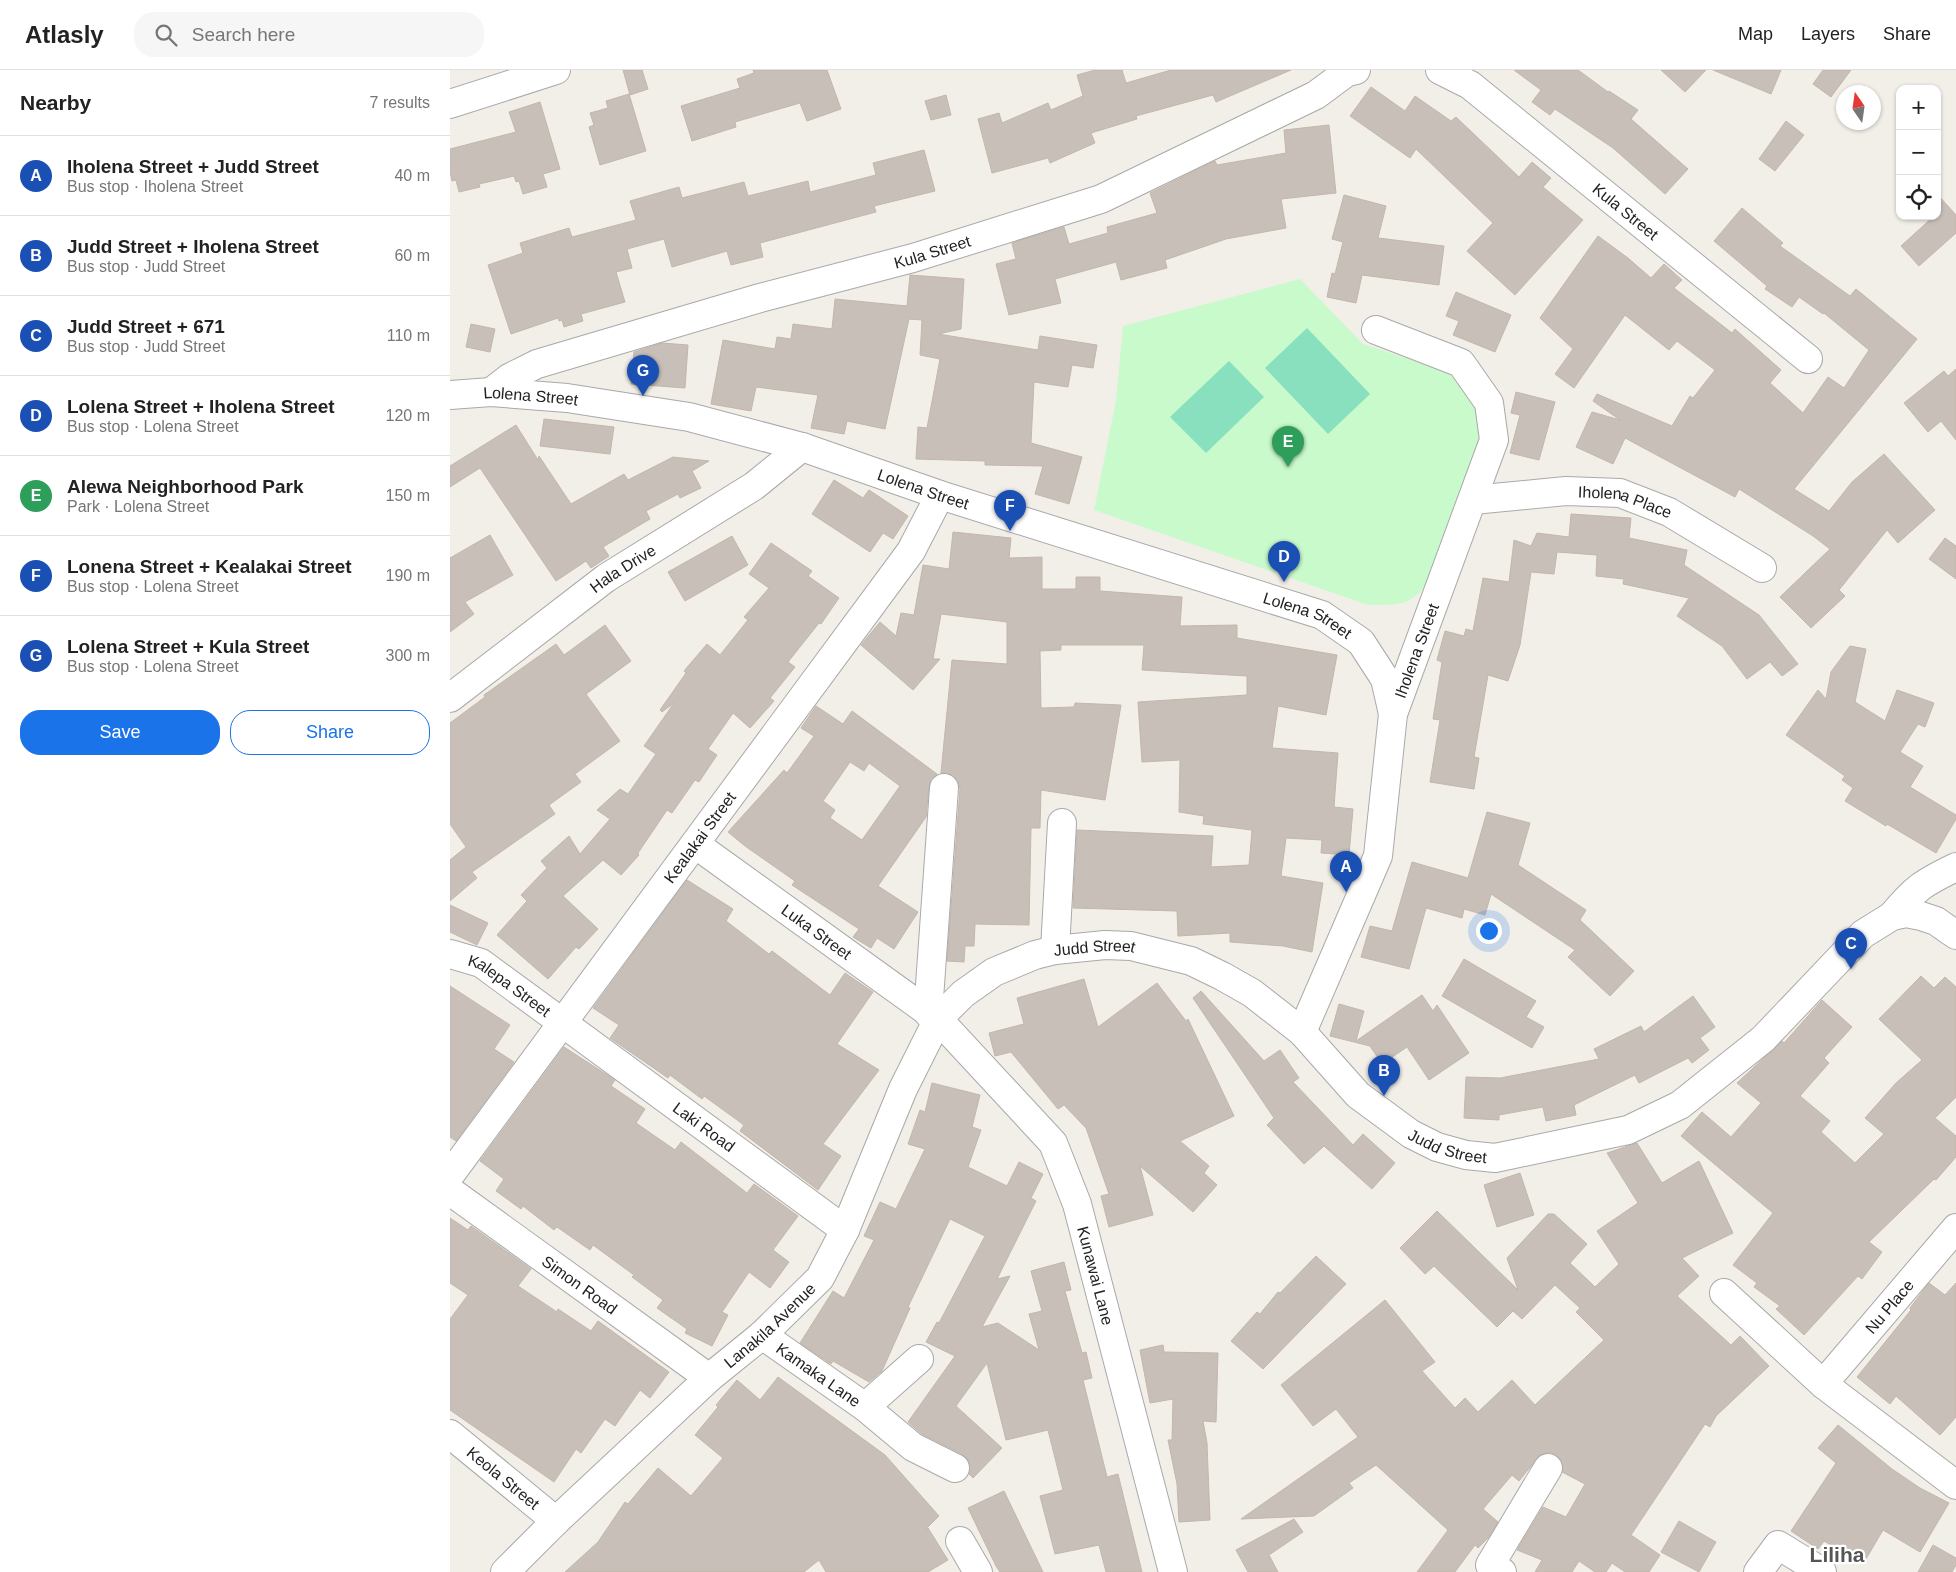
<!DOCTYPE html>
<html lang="en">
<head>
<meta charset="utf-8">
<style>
	:root { --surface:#fff; --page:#f6f6f6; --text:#222; --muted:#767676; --line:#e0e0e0; --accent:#1a73e8 }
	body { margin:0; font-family:Helvetica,sans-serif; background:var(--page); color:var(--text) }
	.controls { position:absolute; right:15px; top:15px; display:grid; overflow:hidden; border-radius:10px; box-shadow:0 1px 4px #0004 }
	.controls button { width:45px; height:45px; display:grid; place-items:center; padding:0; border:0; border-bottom:1px solid var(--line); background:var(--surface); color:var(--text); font:25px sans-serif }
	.compass { position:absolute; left:1386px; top:15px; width:45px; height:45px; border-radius:50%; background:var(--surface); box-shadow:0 1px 4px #0004; rotate:347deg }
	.you { position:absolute; left:1038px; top:860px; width:18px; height:18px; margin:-12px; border:4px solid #fff; border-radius:50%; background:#1a73e8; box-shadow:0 0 0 8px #1a73e833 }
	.badge { display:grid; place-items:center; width:32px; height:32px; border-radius:50%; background:var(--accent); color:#fff; font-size:16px; font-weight:700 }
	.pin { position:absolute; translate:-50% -41px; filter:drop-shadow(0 1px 2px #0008) }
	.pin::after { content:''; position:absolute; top:26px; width:18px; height:15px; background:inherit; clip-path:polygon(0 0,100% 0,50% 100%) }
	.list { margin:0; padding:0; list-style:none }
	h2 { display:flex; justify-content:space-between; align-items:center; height:65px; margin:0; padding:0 20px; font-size:21px }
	h2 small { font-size:16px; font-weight:400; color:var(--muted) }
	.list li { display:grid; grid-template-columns:32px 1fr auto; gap:15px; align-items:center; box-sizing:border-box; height:80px; padding:0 20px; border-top:1px solid var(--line) }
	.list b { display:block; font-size:19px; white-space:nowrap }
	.list p { margin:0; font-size:16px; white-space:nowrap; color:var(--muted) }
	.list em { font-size:16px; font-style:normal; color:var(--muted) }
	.actions { display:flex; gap:10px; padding:15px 20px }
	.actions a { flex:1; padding:11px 0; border:1px solid var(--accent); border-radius:20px; text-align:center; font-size:18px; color:var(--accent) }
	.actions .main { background:var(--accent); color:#fff }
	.icon { flex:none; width:28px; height:28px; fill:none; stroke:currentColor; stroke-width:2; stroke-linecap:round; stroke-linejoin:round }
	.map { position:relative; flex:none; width:1506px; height:1502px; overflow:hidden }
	header { display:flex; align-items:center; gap:30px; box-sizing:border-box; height:70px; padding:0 25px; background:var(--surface); border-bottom:1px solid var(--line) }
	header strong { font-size:24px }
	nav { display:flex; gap:28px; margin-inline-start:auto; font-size:18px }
	.search { width:350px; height:45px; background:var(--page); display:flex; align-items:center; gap:12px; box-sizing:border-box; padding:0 18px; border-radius:20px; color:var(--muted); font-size:19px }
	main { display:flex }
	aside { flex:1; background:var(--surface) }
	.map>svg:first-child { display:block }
	.park { fill:#c8facc }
	.pitch { fill:#88e0be }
	.building { fill:#c7bfb8; stroke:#c4b6ab; fill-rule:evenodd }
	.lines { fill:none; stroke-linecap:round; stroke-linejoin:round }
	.minor-casing { stroke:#a9a9a9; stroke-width:30 }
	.minor { stroke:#fff; stroke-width:28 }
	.labels { text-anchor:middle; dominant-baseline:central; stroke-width:4.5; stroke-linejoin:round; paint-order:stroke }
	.street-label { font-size:16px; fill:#222; stroke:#fff }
	.district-label { font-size:21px; font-weight:bold; fill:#555; stroke:#fff }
</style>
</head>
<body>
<header>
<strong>Atlasly</strong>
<div class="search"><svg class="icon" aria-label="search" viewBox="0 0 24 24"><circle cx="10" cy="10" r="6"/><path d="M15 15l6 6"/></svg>Search here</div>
<nav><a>Map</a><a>Layers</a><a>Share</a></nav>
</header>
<main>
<aside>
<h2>Nearby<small>7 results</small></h2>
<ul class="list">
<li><span class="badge" style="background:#1a4fb4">A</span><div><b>Iholena Street + Judd Street</b><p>Bus stop · Iholena Street</p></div><em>40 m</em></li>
<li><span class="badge" style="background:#1a4fb4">B</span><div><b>Judd Street + Iholena Street</b><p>Bus stop · Judd Street</p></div><em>60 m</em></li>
<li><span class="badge" style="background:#1a4fb4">C</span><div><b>Judd Street + 671</b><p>Bus stop · Judd Street</p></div><em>110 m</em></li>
<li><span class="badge" style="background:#1a4fb4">D</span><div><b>Lolena Street + Iholena Street</b><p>Bus stop · Lolena Street</p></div><em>120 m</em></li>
<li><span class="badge" style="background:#2e9e5b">E</span><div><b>Alewa Neighborhood Park</b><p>Park · Lolena Street</p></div><em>150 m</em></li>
<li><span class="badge" style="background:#1a4fb4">F</span><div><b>Lonena Street + Kealakai Street</b><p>Bus stop · Lolena Street</p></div><em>190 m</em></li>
<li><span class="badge" style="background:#1a4fb4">G</span><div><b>Lolena Street + Kula Street</b><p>Bus stop · Lolena Street</p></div><em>300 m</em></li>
</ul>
<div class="actions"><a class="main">Save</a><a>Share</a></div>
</aside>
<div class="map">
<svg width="1506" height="1502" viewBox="0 0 1506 1502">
	<rect width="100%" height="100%" fill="#f2efe9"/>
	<path class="park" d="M850 209 913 274 1017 308 1040 355 980 511C958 538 950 534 918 535L644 440 666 330 673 256Z"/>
	<g class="pitch">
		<path d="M857 258 920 324 878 364 815 298Z"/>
		<path d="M779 291 814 327 756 383 720 347Z"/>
	</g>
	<g class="building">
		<path d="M173 0H192L198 19 180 25Z"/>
		<path d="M303 0H377L391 39 357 51 350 33 285 52 286 57 242 71 231 36 290 18 287 9 304 3Z"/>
		<path d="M645 0H672L676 13 721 0H841L766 32 763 25 686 46 687 49 641 63 645 73 600 93 598 88 542 103 528 49 549 43 552 53 598 33 601 40 633 26 627 5Z"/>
		<path d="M1064 0H1128L1158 22 1159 21 1188 40 1181 49 1238 99 1215 124 1163 78 1105 39 1100 45 1082 32 1091 20Z"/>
		<path d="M1211 0H1256L1235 22Z"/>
		<path d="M1263 0H1331L1321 24Z"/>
		<path d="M1373 0H1401L1381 27 1363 14Z"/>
		<path d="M921 17 955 41 965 26 1001 51 1006 47 1069 107 1082 92 1101 108 1093 117 1133 150 1065 225 1017 181 1043 153 966 79 960 88 900 46Z"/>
		<path d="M179 24 196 81 150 95 139 57 144 55 140 43 158 38 156 31Z"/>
		<path d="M496 25 501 45 481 50 475 31Z"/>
		<path d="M90 32 110 99 93 104 97 117 73 124 69 111 66 112 64 106 29 114 30 117 9 122 6 110 2 111 0 101V79L66 62 59 42Z"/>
		<path d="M1336 51 1354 65 1325 101 1309 89Z"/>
		<path d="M879 55 886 123 831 129 836 158 776 169 715 190 717 198 671 210 666 192 605 209 611 233 559 245 546 194 566 189 562 173 614 157 619 174 658 163 657 157 707 143 700 123 765 91 767 95 836 83 834 60Z"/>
		<path d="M474 80 485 121 424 136 426 142 310 173 313 187 281 195 277 181 222 197 214 169 177 179 182 198 166 202 175 232 131 244 133 251 114 257 112 250 109 251 108 248 61 264 38 195 73 183 70 173 119 158 122 167 186 150 180 131 229 117 232 128 294 112 298 126 358 111 360 122 426 105 423 93Z"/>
		<path d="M1487 124 1506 145V163L1469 196 1451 176 1484 146H1487Z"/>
		<path d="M894 125 936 136 928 168 994 176 989 215 912 205 906 233 877 227 882 203 885 204 893 172 882 169Z"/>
		<path d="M1292 138 1333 173 1330 176 1400 226 1406 219 1467 269 1344 419 1379 441 1402 412 1434 384 1485 440 1448 473 1437 460 1389 520 1395 526 1361 558 1330 527 1380 479 1363 466 1289 419 1285 427 1175 368 1163 394 1126 377 1142 342 1170 350 1143 331 1147 324 1222 356 1240 326 1243 328 1265 300 1227 271 1219 280 1175 245 1124 318 1105 304 1123 279 1090 248 1148 166 1178 188 1201 208 1214 194 1232 210 1224 218 1282 263 1285 259 1331 300 1320 313 1353 343 1378 307 1394 318 1419 280 1374 243 1373 244 1349 227 1342 237 1315 219 1317 216 1264 171Z"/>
		<path d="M460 205 514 209 511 259 488 264 588 280 590 266 647 275 643 298 622 295 618 317 584 312 581 373 632 387 619 434 585 424 593 396 535 395V391L466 389 468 357 477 358 490 289 470 285 472 250 459 249 435 359 397 351 394 364 361 358 368 325 306 317 301 341 261 334 273 270 325 279 327 267 341 269 343 254 382 259 385 229 457 236Z"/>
		<path d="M1006 222 1061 245 1045 282 1003 265 1009 251 996 246Z"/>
		<path d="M21 254 45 259 40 282 16 277Z"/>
		<path d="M212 273 238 275 235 318 181 314 184 282Z"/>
		<path d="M1506 299V370L1491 351 1478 362 1454 333 1494 301 1498 306Z"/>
		<path d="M1066 322 1105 332 1089 390 1060 383 1070 345 1061 343Z"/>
		<path d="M94 349 164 357 160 384 90 376Z"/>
		<path d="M66 355 88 390 89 386 121 434 174 404 178 410 223 387 259 391 242 401 251 418 230 428 228 424 196 441 200 449 153 477 159 486 141 498 136 491 106 511 30 398 0 417V396Z"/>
		<path d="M384 410 413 428 419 420 458 446 443 469 433 463 420 482 362 444Z"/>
		<path d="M1121 444 1181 448 1179 468 1237 480 1234 495 1309 545 1348 594 1332 606 1320 592 1297 609 1272 576 1227 546 1239 528 1173 514 1174 509 1146 506 1147 485 1107 482 1104 504 1081 502 1070 575 1058 611 1038 605 1024 687 1029 688 1024 719 980 712 990 650 983 649 992 592 987 590 995 561 1014 566 1016 559 1023 561 1033 508 1059 512 1064 470 1081 476 1087 463 1119 467Z"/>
		<path d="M503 462 561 468 559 488 592 487V519H626V507H650V521L732 527 730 556 787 555V568L887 585 876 645 828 636 822 678 888 683 884 737 903 739 899 785 871 783 872 770 836 768 831 806 873 813 862 882 833 876 780 872V863L728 866 727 841 623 838 627 760 763 766 761 797 799 795 802 760 753 754 754 746 729 742 730 690 692 692 688 632 797 625V606L692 600 694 575H611V580L590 581 591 638 624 637 625 633 671 635 655 730 591 720 590 758H581L579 855 525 854 524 876H515L514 892 497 891 510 719 508 712 503 705 491 703 502 590 557 594V552L491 544 483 589H490L463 620 411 575 430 552 446 566 451 543 464 545 473 495 499 499Z"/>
		<path d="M40 465 63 505 15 532 24 544 0 562V488Z"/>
		<path d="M282 466 298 495 235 531 218 502Z"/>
		<path d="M1495 468 1506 476V509L1479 489Z"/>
		<path d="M321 473 362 501 358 506 389 528 371 554 369 553 338 592 345 597 320 628 324 631 300 658 283 643 258 679 267 685 249 712 245 710 222 743 217 740 188 783 189 785 171 805 153 790 113 826 148 859 129 879 126 877 98 909 47 865 77 831 71 825 97 798 91 791 119 766 130 784 160 749 147 740 170 719 178 724 206 684 194 676 224 633 212 642 210 640 236 603 234 601 257 574 270 585 298 550 294 547 319 518 299 504Z"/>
		<path d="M155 555 181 591 136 624 170 671 125 704 131 712 99 735 105 744 22 802 27 808 0 831V790L16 777 0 754V653L35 627 34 625 106 574 114 585Z"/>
		<path d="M1400 576 1416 579 1405 632 1435 651 1447 620 1484 633 1475 657 1468 654 1450 682 1473 696 1460 717 1506 745V749L1486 783 1437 754 1436 756 1395 731 1403 718 1392 710 1395 706 1336 665 1368 620 1376 629 1381 602Z"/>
		<path d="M366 636 393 654 402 641 487 704 481 709 479 716 476 747 428 816 468 842 444 879 427 868 421 878 403 867 409 859 342 815 345 811 295 776 278 762 334 700 337 703 364 666 351 658ZM400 692 414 701 419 693 450 716 412 770 380 748 385 740 373 731Z"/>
		<path d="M1037 742 1080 753 1068 795 1136 840 1130 850 1184 901 1160 926 1118 887 1125 880 1041 824 1035 845 1014 839 1012 848 976 838 959 899 911 887 920 856 942 861 962 792 1018 808Z"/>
		<path d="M237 810 283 839 276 851 319 884 322 881 380 925 395 903 423 922 387 974 429 1000 373 1074 391 1086 368 1120 290 1061 294 1055 254 1026 252 1029 220 1005 218 1008 160 968 169 955 143 938Z"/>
		<path d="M0 835 38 853 27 875 0 862Z"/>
		<path d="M1014 889 1086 931 1076 947 1094 957 1082 978 992 926Z"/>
		<path d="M1471 906 1484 918 1495 907 1506 917V1027L1485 1048 1506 1066V1087L1486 1110 1484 1109 1419 1172 1432 1182 1412 1209 1408 1206 1354 1265 1326 1239 1330 1236 1304 1217 1307 1213 1283 1195 1323 1143 1231 1066 1252 1042 1281 1067 1311 1033 1287 1013 1332 971 1334 973 1372 930 1402 957 1374 988 1379 993 1350 1026 1380 1051 1371 1062 1405 1093 1434 1064 1415 1048 1446 1013 1472 990 1429 949Z"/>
		<path d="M634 909 648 957 707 913 736 951 738 949 784 1046 730 1071 759 1096 754 1103 767 1115 743 1142 690 1096 703 1145 659 1157 651 1126 659 1124 636 1058 614 1035 608 1039 561 982 545 986 539 963 574 954 567 928Z"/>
		<path d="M0 916 60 955 44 979 64 992 6 1071 0 1067Z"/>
		<path d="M751 921 814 991 830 980 849 1008 843 1012 903 1075 913 1064 945 1093 922 1119 874 1076 854 1094 817 1055 824 1048 743 928Z"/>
		<path d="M972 925 983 941 987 935 1019 983 979 1010 957 977 932 994 920 976 880 966 889 934 914 941 906 971Z"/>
		<path d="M1243 926 1265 957 1250 968 1259 980 1242 993 1238 988 1189 1013 1185 1005 1124 1035 1126 1045 1096 1051 1093 1037 1049 1045V1050L1014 1048 1016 1007 1050 1008 1149 989 1144 979 1191 956 1194 962Z"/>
		<path d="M114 977 165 1010 161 1016 195 1039 186 1053 225 1080 231 1072 297 1123 304 1114 348 1146 323 1180 339 1192 320 1218 299 1202 272 1242 278 1245 262 1276 235 1263 237 1259 207 1238 213 1230 182 1207 184 1205 143 1175 140 1180 107 1157 104 1160 73 1136 71 1139 46 1121 54 1109 30 1091Z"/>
		<path d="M482 1013 530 1025 522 1057 531 1060 518 1097 557 1116 569 1092 593 1104 581 1128 586 1131 547 1209 560 1206 532 1257 548 1253 589 1280 579 1244 592 1241 581 1201 614 1192 621 1220 615 1221 632 1283 636 1282 642 1308 633 1310 657 1407 668 1404 692 1502H656L649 1475 605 1484 590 1426 613 1420 598 1360 556 1370 537 1293 506 1336 552 1378 523 1408 519 1404 521 1398 518 1390 512 1384 472 1364 458 1352 505 1286 476 1272 487 1252 489 1253 535 1166 500 1149 458 1237 460 1238 432 1301 419 1312 383 1291 381 1294 350 1273 383 1221 394 1228 424 1170 414 1166 430 1132 446 1139 475 1079 458 1074 470 1040 475 1042Z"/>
		<path d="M1187 1073 1212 1113 1249 1091 1283 1163 1232 1188 1249 1206 1227 1226 1281 1275 1290 1266 1319 1296 1266 1346 1260 1357 1255 1354 1181 1465 1210 1485 1199 1502H1175L1162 1493 1156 1502H1145L1129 1491 1122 1502H1085L1092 1490 1067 1480 1093 1437 1116 1447 1135 1414 1112 1402 1111 1390 1106 1385 1099 1382 1090 1385 1069 1411 1062 1405 1033 1439 1048 1452 1038 1468 1028 1478 1025 1475 1005 1502H967L998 1460 926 1395 899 1413 903 1418 864 1446 791 1449 908 1367 886 1339 863 1356 831 1315 935 1230 985 1292 972 1301 1005 1338 1015 1328 1028 1342 1062 1310 1085 1335 1154 1270 1126 1242 1130 1238 1105 1215 1072 1249 1063 1241 1047 1257 984 1196 975 1204 950 1178 987 1141 1068 1220 1057 1188 1098 1144H1104L1137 1174 1120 1193 1145 1217 1169 1194 1147 1161 1188 1133 1157 1083Z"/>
		<path d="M1070 1103 1084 1145 1047 1157 1034 1115Z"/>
		<path d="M0 1148 18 1160 21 1156 81 1199 68 1216 107 1242 108 1239 141 1261 148 1251 219 1302 200 1328 190 1320 165 1356 155 1349 131 1383 126 1379 104 1412 0 1340V1249L18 1225 0 1213Z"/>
		<path d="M866 1186 896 1214 813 1299 781 1271 807 1242 810 1244 828 1222 830 1223Z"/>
		<path d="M1479 1213 1495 1225 1506 1213V1347L1490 1365 1446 1326 1440 1334 1407 1307 1461 1240 1460 1238Z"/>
		<path d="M713 1275 714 1282 768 1283 766 1352 753 1351 757 1373 760 1450 729 1452 727 1414 718 1370H722L723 1329 700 1333 690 1280Z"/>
		<path d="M328 1307 435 1385 489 1446 476 1459 478 1458 498 1490 478 1502H376L369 1490 354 1502H115L148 1472 175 1432 178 1434 208 1398 241 1426 273 1388 245 1365 268 1337 266 1335 287 1310 310 1330Z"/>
		<path d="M1388 1355 1442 1399 1470 1418 1499 1433 1470 1482 1433 1460 1413 1494 1374 1471 1368 1479 1341 1461 1386 1393 1368 1378Z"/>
		<path d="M554 1421 593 1502H550L546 1496 518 1438Z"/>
		<path d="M844 1449 853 1462 819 1485 828 1502H798L786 1480Z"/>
		<path d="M1229 1451 1266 1472 1249 1502 1211 1482Z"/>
		<path d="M1483 1475 1506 1488V1495L1502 1502H1468Z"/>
	</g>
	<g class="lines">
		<g class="minor-casing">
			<g id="minor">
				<path id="s1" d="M990 0 1020 15 1358 289"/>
				<path d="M0 34 106 0"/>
				<path id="s2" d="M41 322 59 308 87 294 310 228 463 188 651 129 866 25 897 2 906 0"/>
				<path id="s3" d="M0 325 41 322 117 328 239 347 352 377 490 425 872 545 911 572 935 609 943 644"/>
				<path id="s4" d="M1023 430 1116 421 1170 423 1219 442 1312 498"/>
				<path id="s5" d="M0 628 156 508 304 416 352 377"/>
				<path id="s6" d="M245 774 488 949 603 1073 627 1134 723 1502"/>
				<path d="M1442 846C1465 818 1473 813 1506 797"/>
				<path d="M605 880 612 753"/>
				<path id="s7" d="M0 884 31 893 395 1160"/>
				<path d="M478 943 494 718"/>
				<path id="s8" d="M852 962 928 786 943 644 1044 370 1039 333 1011 293 926 260"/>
				<path id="s9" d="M0 1105 461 481 490 425"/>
				<path id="s10" d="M0 1121 259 1308"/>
				<path d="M1274 1223 1373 1314 1506 1415"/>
				<path id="s11" d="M312 1265 415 1337 469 1289"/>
				<path id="s12" d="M1373 1314 1506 1158"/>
				<path d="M415 1337 463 1377 505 1398"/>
				<path id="s13" d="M0 1364 106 1451"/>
				<path d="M510 1471 528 1502"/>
				<path id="s14" d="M55 1502 106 1451 259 1308 312 1265 370 1208 395 1160 453 1019 488 949 513 924 544 902 585 885 605 880 655 875 681 876 741 891 772 906 802 923 852 962 908 1025 961 1064 987 1077 1016 1085 1045 1088 1178 1060 1230 1035 1313 969 1413 864 1442 846 1456 843 1471 846 1486 851 1506 865"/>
				<path d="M1052 1502 1040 1495 1098 1398"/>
				<path d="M1308 1502 1328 1475 1372 1502"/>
			</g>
		</g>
		<use href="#minor" class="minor"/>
	</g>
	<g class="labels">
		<g class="street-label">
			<text stroke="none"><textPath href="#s1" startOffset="234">Kula Street</textPath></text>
			<text stroke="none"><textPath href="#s2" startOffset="465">Kula Street</textPath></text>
			<text stroke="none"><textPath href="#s3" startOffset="81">Lolena Street</textPath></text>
			<text stroke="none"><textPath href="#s3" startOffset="486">Lolena Street</textPath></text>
			<text stroke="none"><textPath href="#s4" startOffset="154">Iholena Place</textPath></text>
			<text stroke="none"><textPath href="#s5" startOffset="216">Hala Drive</textPath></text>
			<text stroke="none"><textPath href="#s3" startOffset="891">Lolena Street</textPath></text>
			<text stroke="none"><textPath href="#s8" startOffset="402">Iholena Street</textPath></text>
			<text stroke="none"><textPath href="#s9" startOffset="420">Kealakai Street</textPath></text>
			<text stroke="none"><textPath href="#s6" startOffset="150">Luka Street</textPath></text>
			<text stroke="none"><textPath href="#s14" startOffset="894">Judd Street</textPath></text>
			<text stroke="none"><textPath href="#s7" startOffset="68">Kalepa Street</textPath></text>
			<text stroke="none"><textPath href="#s7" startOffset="309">Laki Road</textPath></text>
			<text stroke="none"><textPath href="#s14" startOffset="1314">Judd Street</textPath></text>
			<text stroke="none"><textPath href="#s6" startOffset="608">Kunawai Lane</textPath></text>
			<text stroke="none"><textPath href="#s10" startOffset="160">Simon Road</textPath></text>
			<text stroke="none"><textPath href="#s12" startOffset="102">Nu Place</textPath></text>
			<text stroke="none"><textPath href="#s14" startOffset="362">Lanakila Avenue</textPath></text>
			<text stroke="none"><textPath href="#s11" startOffset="69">Kamaka Lane</textPath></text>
			<text stroke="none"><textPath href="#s13" startOffset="69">Keola Street</textPath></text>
		</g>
		<g class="district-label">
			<text x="1387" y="1484">Liliha</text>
		</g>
	</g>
</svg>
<div class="controls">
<button>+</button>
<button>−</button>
<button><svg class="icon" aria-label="locate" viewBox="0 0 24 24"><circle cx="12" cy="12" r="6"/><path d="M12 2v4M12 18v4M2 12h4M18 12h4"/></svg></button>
</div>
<svg class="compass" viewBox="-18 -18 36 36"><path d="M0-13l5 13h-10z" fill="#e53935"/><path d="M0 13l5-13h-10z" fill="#767676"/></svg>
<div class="you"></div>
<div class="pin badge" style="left:896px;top:822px;background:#1a4fb4">A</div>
<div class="pin badge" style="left:934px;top:1026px;background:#1a4fb4">B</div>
<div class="pin badge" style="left:1401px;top:899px;background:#1a4fb4">C</div>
<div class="pin badge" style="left:834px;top:512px;background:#1a4fb4">D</div>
<div class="pin badge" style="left:838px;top:397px;background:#2e9e5b">E</div>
<div class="pin badge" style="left:560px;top:461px;background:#1a4fb4">F</div>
<div class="pin badge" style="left:193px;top:326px;background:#1a4fb4">G</div>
</div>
</main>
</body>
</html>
